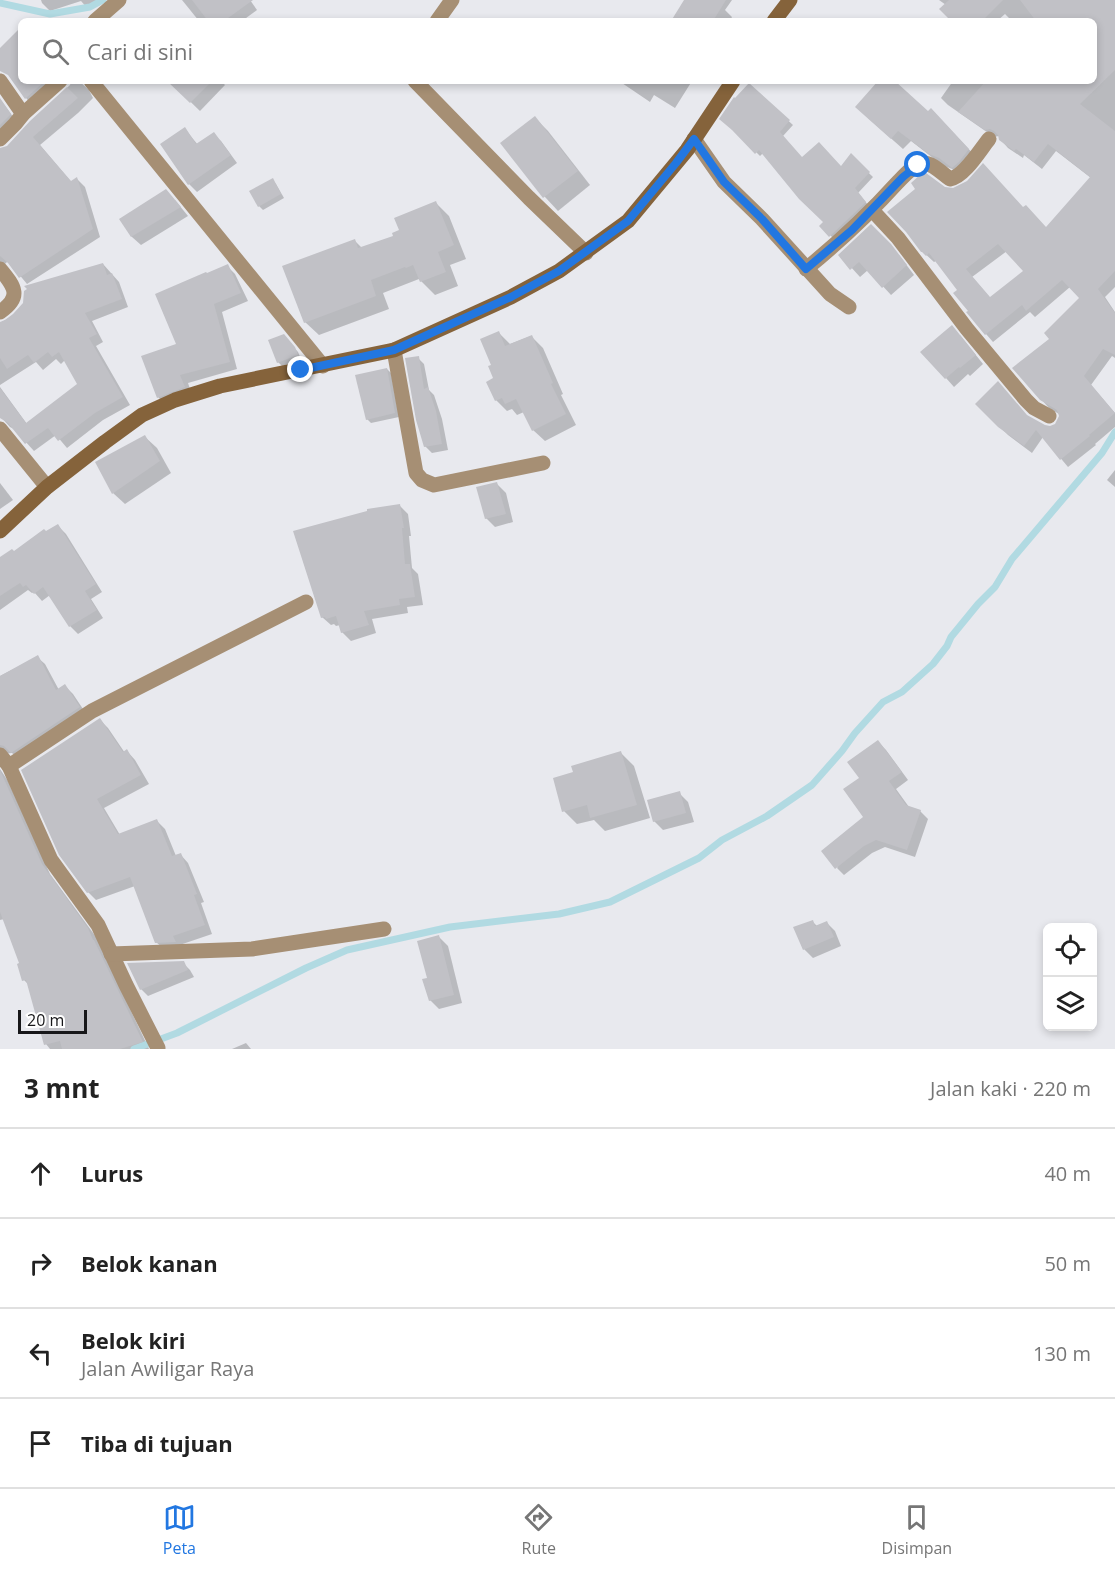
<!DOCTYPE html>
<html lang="id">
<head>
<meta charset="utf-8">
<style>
	:root { --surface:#fff; --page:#f2f2f2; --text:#222; --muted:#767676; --line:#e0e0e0; --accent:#2277e1 }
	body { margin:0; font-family:"Open Sans",sans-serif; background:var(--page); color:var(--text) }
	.controls { position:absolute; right:18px; bottom:18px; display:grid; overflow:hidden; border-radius:9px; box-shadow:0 3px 9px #0003 }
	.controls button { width:54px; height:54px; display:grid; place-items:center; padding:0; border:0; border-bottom:2px solid var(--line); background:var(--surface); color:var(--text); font:30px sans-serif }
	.scale { position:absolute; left:18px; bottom:15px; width:69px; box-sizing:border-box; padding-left:6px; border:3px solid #171719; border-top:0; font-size:16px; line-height:21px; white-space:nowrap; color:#171719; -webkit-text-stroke:4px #fff; paint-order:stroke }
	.stop { position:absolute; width:18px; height:18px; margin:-14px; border:4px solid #2277e1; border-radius:50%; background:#fff }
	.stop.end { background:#2277e1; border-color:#fff; box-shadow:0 2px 6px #0008 }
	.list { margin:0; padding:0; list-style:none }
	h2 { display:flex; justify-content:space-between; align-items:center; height:78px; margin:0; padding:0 24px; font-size:26px }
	h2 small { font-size:20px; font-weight:400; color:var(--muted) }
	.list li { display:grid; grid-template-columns:39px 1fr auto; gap:18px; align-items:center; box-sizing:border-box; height:90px; padding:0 24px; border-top:2px solid var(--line) }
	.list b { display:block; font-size:22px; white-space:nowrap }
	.list p { margin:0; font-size:20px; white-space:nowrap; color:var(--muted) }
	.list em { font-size:20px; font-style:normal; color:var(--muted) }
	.icon { flex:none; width:33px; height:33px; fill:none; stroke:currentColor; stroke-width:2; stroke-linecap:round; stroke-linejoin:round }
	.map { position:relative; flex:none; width:1115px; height:1049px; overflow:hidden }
	.search { position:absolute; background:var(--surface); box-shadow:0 3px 9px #0003; left:18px; right:18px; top:18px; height:66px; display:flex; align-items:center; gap:15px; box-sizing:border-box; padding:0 21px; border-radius:9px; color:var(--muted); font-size:22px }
	.sheet { height:438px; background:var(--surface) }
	nav { display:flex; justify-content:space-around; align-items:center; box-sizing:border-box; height:84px; border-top:2px solid var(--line); background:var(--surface); font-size:16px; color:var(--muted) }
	nav a { display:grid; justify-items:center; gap:3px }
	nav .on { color:var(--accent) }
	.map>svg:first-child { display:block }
	.shadow { fill:#0003; fill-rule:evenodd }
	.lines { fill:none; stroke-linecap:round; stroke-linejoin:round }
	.stream { stroke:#b1dae2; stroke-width:7 }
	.building { fill:#c1c1c6; fill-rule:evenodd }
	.street { stroke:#a68f74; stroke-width:15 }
	.secondary { stroke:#85633b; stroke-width:15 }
	.route { stroke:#2277e1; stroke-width:8 }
</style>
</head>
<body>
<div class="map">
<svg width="1115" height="1049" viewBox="0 0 1115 1049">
	<rect width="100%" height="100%" fill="#e8e9ee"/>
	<g class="shadow">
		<path d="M41 0H101L89 10 81 1 50 11 42 3Z"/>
		<path d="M182 0H250L257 10 242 21H199Z"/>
		<path d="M686 0H732L725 10 732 17 730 21H673Z"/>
		<path d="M939 0H1115V287L1105 297 1115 312V358L1112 356 1091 385 1115 413V427L1095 444 1096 445 1068 467 1043 437 1032 453 1008 435 977 404 1028 417 1044 426 1050 427 1056 425 1060 416 1059 414 1049 408 1041 399 1051 340 1081 298 1070 287 1035 317 1030 312 993 342 986 334 970 311 959 290 936 261 934 262 922 251 944 188 1024 209 1047 229 1091 178 1056 151 1042 169 1024 155 1023 158 1008 148 1000 139 999 136 994 137 948 105 941 98 953 81H1094V21H1012L1005 14 997 21H953L946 5ZM1007 251 1025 272 990 298 972 277Z"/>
		<path d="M21 66V81H59L32 105 26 98 11 78Z"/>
		<path d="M71 81H79L89 90 93 98 78 113 40 145 72 183 77 179 85 187 100 237 27 284 8 261 0 269V150L8 147 31 122 70 85Z"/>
		<path d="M169 81H221L225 85 200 111Z"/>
		<path d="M619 81H692L675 108 654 95 650 102Z"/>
		<path d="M880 81H892L928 114 942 121 980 161 964 178 952 169 942 165 911 141 903 149 868 118Z"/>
		<path d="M749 85 793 125 783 136 802 159 841 168 851 156 873 177 858 193 869 206 834 239 821 226 825 222 763 153 760 156 737 133Z"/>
		<path d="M0 99 17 122 0 141Z"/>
		<path d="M535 118 548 131 590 185 558 211 545 197 502 144Z"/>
		<path d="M185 129 198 145 213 134 221 141 237 163 197 192 189 184 162 145Z"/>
		<path d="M272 180 276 184 284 198 263 210 259 206Z"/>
		<path d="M175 200 188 216 141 245 132 237 121 219Z"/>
		<path d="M436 203 449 216 466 259 450 265 458 286 435 295 419 279 383 293 389 309 319 335 305 322 354 240 362 248 395 236Z"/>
		<path d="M840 255H899L914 275 891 295 868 270 860 277Z"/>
		<path d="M103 264 119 282 128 307 92 321 103 342 96 346 130 405 103 420 67 448 56 435 34 451 14 429 10 427 0 416V387L27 424 79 384 65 360 61 364 56 359 43 370 36 362 0 385V323Z"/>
		<path d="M227 266 235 274 248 301 222 312 237 369 188 383 192 395 166 405 158 397 178 344Z"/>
		<path d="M499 333 510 344 531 336 543 348 563 394 561 395 576 425 545 441 533 430 524 412 517 415 512 409 507 411 496 400 493 366Z"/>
		<path d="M960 335 983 364 970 376 968 374 954 387 946 378Z"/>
		<path d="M288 340 298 352 301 359 282 366 278 362Z"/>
		<path d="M418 358 424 364 429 390 434 395 442 419 448 450 432 453 425 446Z"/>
		<path d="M387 369 391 373 399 417 371 423 367 419Z"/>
		<path d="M145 437 157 448 171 473 125 504 113 493Z"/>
		<path d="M1115 470V487L1107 480Z"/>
		<path d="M0 483 13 500 0 509Z"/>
		<path d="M497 484 506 493 513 522 495 527 486 518Z"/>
		<path d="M400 506 408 514 411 536H409L412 568 418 574 423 605 407 607 408 613 372 619 376 633 351 641 342 632 340 625 336 626 334 624 331 625 322 617Z"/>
		<path d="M58 526 66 534 102 592 91 599 103 618 78 634 70 626 50 595 42 601 34 592 32 593 28 590 0 610V558L14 553Z"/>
		<path d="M37 657 45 664 59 690 65 686 73 694 87 715 20 760 12 753 2 754 0 757V676Z"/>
		<path d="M100 720 108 728 125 753 127 751 135 760 149 784 104 808 120 835 156 820 165 829 176 856 180 854 188 863 204 902 201 903 212 934 165 950 156 942 135 886 96 900 88 892Z"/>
		<path d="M878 742 886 750 908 780 896 789 909 807 920 811 928 819 915 857 885 847 872 853 844 875 837 868 865 818 861 778Z"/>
		<path d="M621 753 634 766 650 818 605 831 594 820 577 824 564 811Z"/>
		<path d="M0 769 8 781 50 874 96 937 149 1049H50L46 1044 29 985 24 980 21 964 4 919 0 920Z"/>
		<path d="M679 793 688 802 694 822 663 830 654 821Z"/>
		<path d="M812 921 817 926 827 923 835 931 841 946 813 958 804 949Z"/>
		<path d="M439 937 448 946 462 1003 439 1009 430 1000 429 979Z"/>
		<path d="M183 963 190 970 194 977 148 996 141 989Z"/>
		<path d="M246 1043 251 1049H232Z"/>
	</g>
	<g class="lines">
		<g class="stream">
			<path d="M0 3 50 14 90 7 103 0"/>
			<path d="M134 1049 177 1033 306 968 347 950 450 927 559 914 610 902 699 858 722 840 767 816 812 785 842 751 855 733 883 702 902 692 933 664 947 646 951 637 978 604 995 587 1012 559 1102 453 1115 432"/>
		</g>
	</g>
	<g class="building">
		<path d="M192 0H253L224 21H208Z"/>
		<path d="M684 0H726L713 21H671Z"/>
		<path d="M949 0H1003L982 21H951L939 9Z"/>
		<path d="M1020 0H1115V70L1080 104 1115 131V271L1098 289 1115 313V355L1103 349 1084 376 1115 413 1089 435 1090 436 1060 460 1036 430 1024 446 998 427 975 404 998 381 1027 415 1045 425 1050 426 1055 424 1059 416 1057 410 1040 400 1012 368 1049 339 1044 333 1079 298 1062 280 1026 311 1022 305 985 335 966 312 968 311 953 293 957 290 929 253 926 256 922 252H921L906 232 887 212 915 189 911 183 921 174 926 173 945 187 953 188 967 181 983 163 1023 207 1026 205 1046 227 1090 177 1048 144 1034 162 1016 149 1014 151 999 140 998 135 994 131 990 129 985 130 958 112 986 81H1094V21H1036ZM998 244 1023 271 990 297 966 269Z"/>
		<path d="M21 27V81H45L25 99 8 75 0 71V48Z"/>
		<path d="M167 81H212L190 103Z"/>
		<path d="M878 81H895L928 111 931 108 969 149 959 162 952 168 939 158 929 154 898 131 891 139 855 107Z"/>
		<path d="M749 83 790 120 780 132 802 157 819 142 841 166 851 153 870 172 855 188 866 202 829 237 819 226 823 222 799 199 759 150 755 154 732 130 719 119 734 97 735 98Z"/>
		<path d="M67 87 78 98 33 137 71 181 77 177 93 229 19 278 8 263 0 256V148L7 146 30 121Z"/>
		<path d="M0 98 11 114 0 125Z"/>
		<path d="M535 116 578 171 543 198 500 143Z"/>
		<path d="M185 127 196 144 214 132 231 155 188 185 160 144Z"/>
		<path d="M273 178 281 194 258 207 249 191Z"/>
		<path d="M166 189 181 207 131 237 119 219Z"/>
		<path d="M436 201 454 245 438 252 446 272 420 282 413 265 406 268 405 267 371 280 376 296 304 323 282 266 355 239 358 248 393 236 392 233 399 230 394 218Z"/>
		<path d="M871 224 891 244 907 265 882 288 859 262 850 270 838 255Z"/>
		<path d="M103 263 107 275 112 273 122 299 85 313 97 334 89 338 123 397 95 413 58 441 48 428 25 444 8 423 0 418V388L26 423 77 384 59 352 52 357 48 352 34 363 28 355 7 369 0 358V322L5 320 13 314 23 303 24 291 27 289 24 286Z"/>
		<path d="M228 264 241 293 214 304 230 362 180 375 185 387 157 398 141 356 176 344 155 294 206 272 207 273Z"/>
		<path d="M952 325 976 355 960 368 959 367 945 379 920 352Z"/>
		<path d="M499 331 505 346 532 335 553 383 551 384 566 414 532 431 516 399 505 404 502 398 495 401 486 382 493 378 488 366 491 365 480 339Z"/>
		<path d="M284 334 295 347 298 355 277 363 268 340Z"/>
		<path d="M419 356 424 389 428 387 436 411 442 444 424 447 416 420 405 358Z"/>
		<path d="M387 368 395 413 366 420 355 375Z"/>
		<path d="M145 435 160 461 112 494 95 462Z"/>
		<path d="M497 482 506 514 485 519 476 487Z"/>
		<path d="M400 504 404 528H402L405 564H410L415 597 399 599 400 605 364 611 369 625 341 633 336 616 326 619 325 617 321 618 293 531 367 511V509Z"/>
		<path d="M58 524 96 584 85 591 97 610 69 627 43 587 34 594 26 585 23 587 20 583 0 596V557L12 549 14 551 44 529 46 531Z"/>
		<path d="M38 655 56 690 65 684 80 707 11 753 4 746 0 745V676Z"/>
		<path d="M100 718 123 752 127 749 141 775 97 799 118 834 157 819 172 856 181 853 197 894 194 895 205 925 173 936 176 942 155 943 130 877 87 893 59 855 21 770Z"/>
		<path d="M878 740 902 772 889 781 906 805 921 810 907 850 876 840 864 846 835 869 821 851 863 817 843 789 859 778 847 762Z"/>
		<path d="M621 751 637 805 590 818 587 805 562 812 553 778 573 772 571 766Z"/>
		<path d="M0 770 42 864 88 928 93 940H94L143 1042 120 1049H62L60 1041 44 1045 26 980 22 981 17 964 19 963 0 912Z"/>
		<path d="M680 791 686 813 653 822 647 800Z"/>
		<path d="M813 920 815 926 827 921 834 937 803 950 793 927Z"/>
		<path d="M439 935 454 995 429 1001 422 979 427 978 417 941Z"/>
		<path d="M184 961 188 970 140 990 127 963Z"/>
	</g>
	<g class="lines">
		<g class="street">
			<path d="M95 21 119 0"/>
			<path d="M437 21 452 0"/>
			<path d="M0 81 23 114"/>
			<path d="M91 81 323 366"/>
			<path d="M415 81 529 198 586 253"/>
			<path d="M0 139 15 124 23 114 60 81"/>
			<path d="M694 139 724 182 762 219 830 294 849 307"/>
			<path d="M872 210 898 238 967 329 1026 400 1034 408 1049 416"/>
			<path d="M0 269C15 287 22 297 0 312"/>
			<path d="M806 269C839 242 869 214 897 183 903 177 914 164 923 163 931 162 943 174 950 179 964 177 980 150 989 139"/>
			<path d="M394 350 416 473 422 480 434 485 543 463"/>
			<path d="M0 429 47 487"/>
			<path d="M0 755 9 766 51 860 98 925 126 985 158 1048"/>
			<path d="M9 766 92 711 306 602"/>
			<path d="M111 954 252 949 384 929"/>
		</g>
		<g class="secondary">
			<path d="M774 21 790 0"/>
			<path d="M0 531 47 487 105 442 142 415 175 400 220 386 394 350 511 297 559 271 628 221 687 150 733 81"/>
		</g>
	</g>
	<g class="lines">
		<path class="route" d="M301 370 394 350 511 297 559 271 628 221 676 163 694 139 724 182 762 219 806 269 852 230 903 177 918 165"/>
	</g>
</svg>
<div class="controls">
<button><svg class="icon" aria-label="locate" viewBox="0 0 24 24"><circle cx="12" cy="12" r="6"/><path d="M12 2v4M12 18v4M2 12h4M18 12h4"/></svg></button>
<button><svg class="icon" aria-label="layers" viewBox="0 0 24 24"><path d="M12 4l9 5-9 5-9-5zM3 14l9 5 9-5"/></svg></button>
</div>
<div class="scale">20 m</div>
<div class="stop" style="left:918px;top:165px"></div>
<div class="stop end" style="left:301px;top:370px"></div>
<div class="search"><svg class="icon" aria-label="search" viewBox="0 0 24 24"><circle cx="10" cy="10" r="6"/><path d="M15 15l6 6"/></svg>Cari di sini</div>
</div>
<section class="sheet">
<h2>3 mnt<small>Jalan kaki · 220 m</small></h2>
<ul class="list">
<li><svg class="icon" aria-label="ahead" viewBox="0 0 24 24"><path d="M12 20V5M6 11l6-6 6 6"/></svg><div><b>Lurus</b></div><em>40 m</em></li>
<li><svg class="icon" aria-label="right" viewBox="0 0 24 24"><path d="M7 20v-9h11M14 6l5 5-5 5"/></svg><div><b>Belok kanan</b></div><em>50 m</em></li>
<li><svg class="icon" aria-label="left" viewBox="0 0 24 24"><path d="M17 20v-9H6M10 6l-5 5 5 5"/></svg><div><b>Belok kiri</b><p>Jalan Awiligar Raya</p></div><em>130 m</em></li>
<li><svg class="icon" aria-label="arrive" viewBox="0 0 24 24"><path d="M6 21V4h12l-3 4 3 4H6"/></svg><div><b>Tiba di tujuan</b></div></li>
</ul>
</section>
<nav>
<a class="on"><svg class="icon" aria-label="map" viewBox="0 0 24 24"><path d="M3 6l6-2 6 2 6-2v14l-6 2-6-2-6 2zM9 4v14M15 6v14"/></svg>Peta</a>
<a><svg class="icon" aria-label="directions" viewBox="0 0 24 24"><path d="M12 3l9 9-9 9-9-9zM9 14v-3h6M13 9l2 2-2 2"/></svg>Rute</a>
<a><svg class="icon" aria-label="saved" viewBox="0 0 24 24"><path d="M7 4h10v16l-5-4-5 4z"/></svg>Disimpan</a>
</nav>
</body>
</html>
